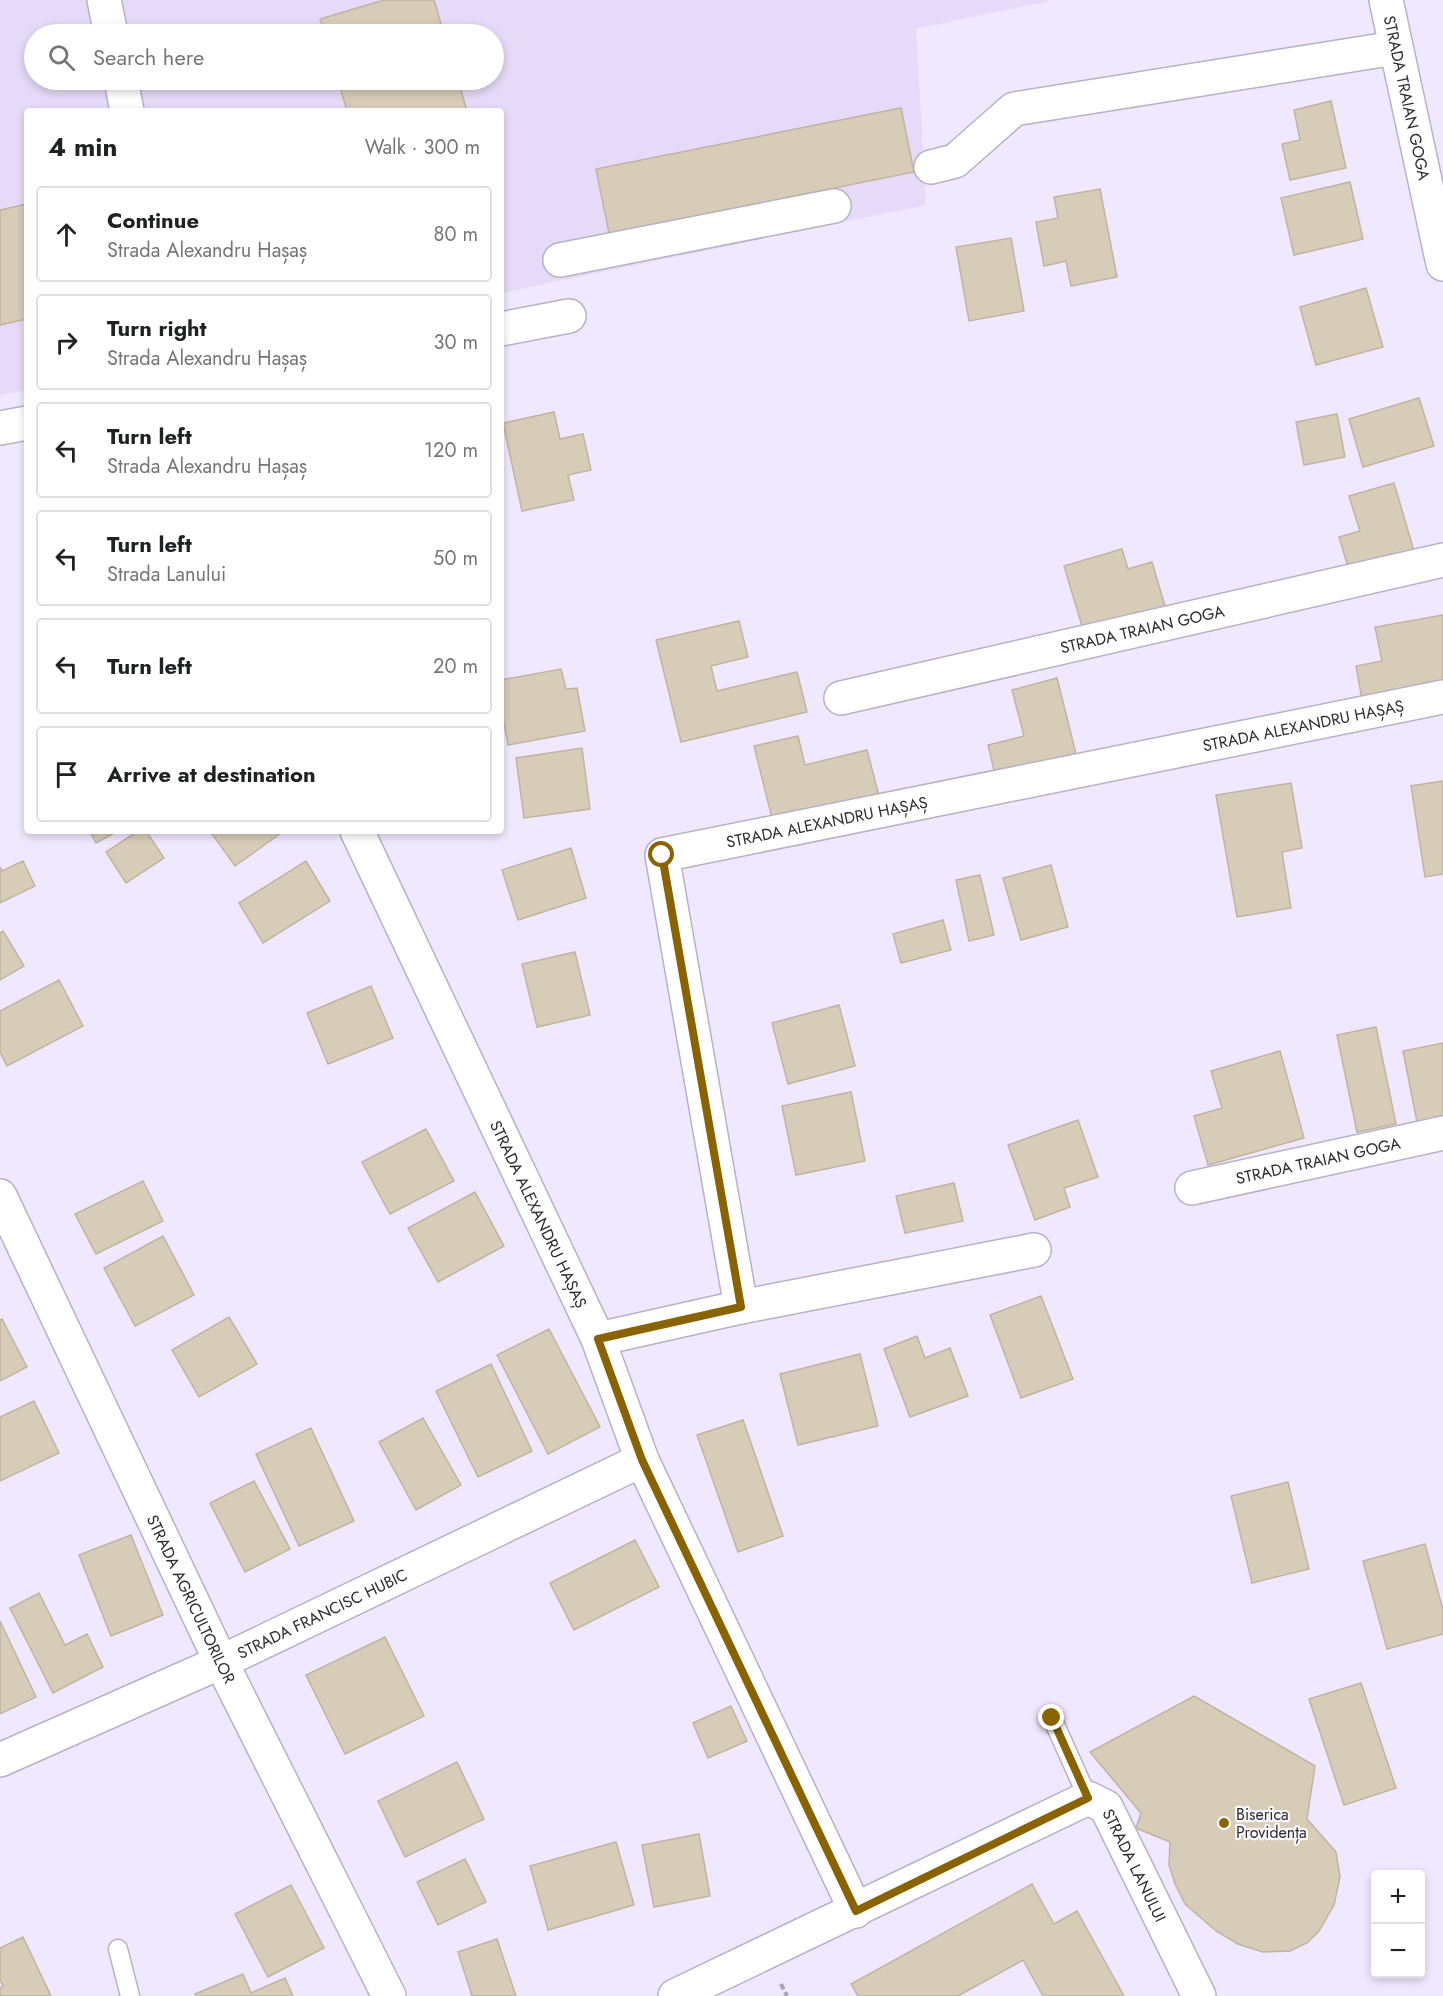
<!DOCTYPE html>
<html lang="en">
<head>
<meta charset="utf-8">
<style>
	:root { --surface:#fff; --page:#f6f6f6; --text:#202124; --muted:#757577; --line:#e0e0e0 }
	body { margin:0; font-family:Jost,sans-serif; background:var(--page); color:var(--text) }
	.controls { position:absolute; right:18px; bottom:18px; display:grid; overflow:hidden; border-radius:6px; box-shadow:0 3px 9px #0003 }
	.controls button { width:54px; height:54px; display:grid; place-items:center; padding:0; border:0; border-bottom:2px solid var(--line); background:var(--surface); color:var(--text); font:30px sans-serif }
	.stop { position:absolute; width:18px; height:18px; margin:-14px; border:4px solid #896300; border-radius:50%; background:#fff }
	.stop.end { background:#896300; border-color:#fff; box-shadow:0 2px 6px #0008 }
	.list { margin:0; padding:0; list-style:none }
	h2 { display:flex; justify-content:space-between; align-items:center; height:78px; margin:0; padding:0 24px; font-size:26px }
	h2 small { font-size:20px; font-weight:400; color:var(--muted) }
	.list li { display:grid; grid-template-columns:39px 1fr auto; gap:18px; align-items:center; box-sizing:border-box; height:96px; margin:0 12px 12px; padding:0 12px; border:2px solid var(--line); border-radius:6px }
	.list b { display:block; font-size:22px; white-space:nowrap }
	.list p { margin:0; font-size:20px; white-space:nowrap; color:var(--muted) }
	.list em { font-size:20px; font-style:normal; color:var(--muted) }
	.icon { flex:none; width:33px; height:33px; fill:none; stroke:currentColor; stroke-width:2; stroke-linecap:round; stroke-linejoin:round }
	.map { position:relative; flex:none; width:1443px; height:1996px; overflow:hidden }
	.search { position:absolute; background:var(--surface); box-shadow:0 3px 9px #0003; left:24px; top:24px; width:480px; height:66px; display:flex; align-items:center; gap:15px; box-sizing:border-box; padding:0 21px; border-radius:33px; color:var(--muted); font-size:22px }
	.panel { position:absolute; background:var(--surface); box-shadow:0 3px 9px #0003; left:24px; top:108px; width:480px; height:726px; border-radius:6px }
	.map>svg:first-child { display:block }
	.built { fill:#e5daf7; fill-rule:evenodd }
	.building { fill:#d7ccb7; stroke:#c0b4a0; stroke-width:1.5 }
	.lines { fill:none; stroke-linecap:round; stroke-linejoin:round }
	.lane-casing { stroke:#b8b1c6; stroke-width:21 }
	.street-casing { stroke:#b8b1c6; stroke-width:36 }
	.path { stroke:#a9a3b3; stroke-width:4; stroke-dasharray:6 3; stroke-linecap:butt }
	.lane { stroke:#fff; stroke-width:18 }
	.street { stroke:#fff; stroke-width:33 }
	.route { stroke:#896300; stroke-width:8 }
	.poi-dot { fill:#896300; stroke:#fbf9fd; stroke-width:2 }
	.labels { text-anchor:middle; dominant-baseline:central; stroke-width:4.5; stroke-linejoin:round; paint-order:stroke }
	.street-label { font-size:16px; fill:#2d2a32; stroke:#fbf9fd }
	.poi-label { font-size:16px; fill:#2d2a32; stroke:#fbf9fd; text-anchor:start }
</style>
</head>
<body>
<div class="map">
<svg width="1443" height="1996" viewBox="0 0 1443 1996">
	<rect width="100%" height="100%" fill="#f0e8fe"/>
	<path class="built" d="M0 0H1053L916 29 926 205 501 293V111H27V390L0 395ZM34 34H494V80H34Z"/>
	<g class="building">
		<path d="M384 0H434L444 34H325L320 19Z"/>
		<path d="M338 80H458L467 111H347Z"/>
		<path d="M1331 101 1346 168 1290 180 1282 144 1300 140 1294 110Z"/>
		<path d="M901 108 914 172 609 233 596 169Z"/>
		<path d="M1350 182 1363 239 1294 255 1281 198Z"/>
		<path d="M1100 189 1117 277 1071 286 1066 261 1044 266 1036 222 1058 218 1054 197Z"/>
		<path d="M27 204V319L0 325V210Z"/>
		<path d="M1011 238 1024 311 969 321 956 247Z"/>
		<path d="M1366 288 1383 347 1316 365 1300 307Z"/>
		<path d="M1419 398 1434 446 1363 467 1349 419Z"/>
		<path d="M554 412 560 439 583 434 591 470 568 475 574 500 522 511 503 423Z"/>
		<path d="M1337 414 1345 457 1304 465 1296 422Z"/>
		<path d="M1394 483 1414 551 1349 570 1339 537 1360 531 1349 496Z"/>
		<path d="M1122 549 1128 569 1152 562 1167 613 1085 636 1064 566Z"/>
		<path d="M1443 615V690L1363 705 1356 666 1382 661 1375 627Z"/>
		<path d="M739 621 748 657 711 666 717 691 797 672 807 712 681 742 656 640Z"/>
		<path d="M561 669 566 689 577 688 585 731 508 745 501 708V680Z"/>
		<path d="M1057 678 1079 766 998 787 988 745 1024 736 1012 690Z"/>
		<path d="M798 736 805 765 867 750 879 796 773 822 754 746Z"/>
		<path d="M582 748 590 809 524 818 516 758Z"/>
		<path d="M1443 781V874L1425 877 1411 786Z"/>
		<path d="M1291 783 1302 848 1282 852 1291 908 1237 917 1216 795Z"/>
		<path d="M90 831H118L96 843Z"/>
		<path d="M138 831H146L164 858 126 883 106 852Z"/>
		<path d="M210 831H284L235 866Z"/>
		<path d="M571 848 586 898 518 920 502 870Z"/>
		<path d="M23 861 35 886 0 903V867L2 871Z"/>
		<path d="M306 861 330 901 263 943 239 903Z"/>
		<path d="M1051 865 1068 927 1021 940 1003 878Z"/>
		<path d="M980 875 994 935 969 941 956 880Z"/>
		<path d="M943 920 951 950 901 963 893 934Z"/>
		<path d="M3 931 24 966 0 980V933Z"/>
		<path d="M575 952 590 1015 537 1027 522 964Z"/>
		<path d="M59 980 83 1026 7 1066 0 1052V1011Z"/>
		<path d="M371 986 393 1038 328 1064 307 1013Z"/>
		<path d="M839 1005 855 1066 788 1084 772 1023Z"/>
		<path d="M1376 1027 1396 1124 1357 1132 1337 1035Z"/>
		<path d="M1443 1043V1117L1417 1122 1403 1051Z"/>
		<path d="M1280 1051 1304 1138 1208 1165 1194 1116 1222 1108 1211 1071Z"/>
		<path d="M851 1092 865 1161 796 1175 782 1106Z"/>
		<path d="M1078 1120 1098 1177 1064 1188 1070 1207 1035 1220 1008 1145Z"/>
		<path d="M426 1129 454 1181 390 1214 362 1162Z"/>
		<path d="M143 1181 163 1221 96 1254 75 1214Z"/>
		<path d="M954 1183 963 1221 905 1233 896 1196Z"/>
		<path d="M475 1192 504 1246 438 1282 408 1228Z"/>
		<path d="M163 1236 194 1295 135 1326 104 1268Z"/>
		<path d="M1041 1296 1073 1379 1021 1398 990 1315Z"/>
		<path d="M229 1317 257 1364 199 1397 172 1350Z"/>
		<path d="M2 1319 27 1367 0 1381V1320Z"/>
		<path d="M549 1329 600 1427 548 1454 497 1355Z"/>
		<path d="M917 1336 925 1358 950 1348 968 1396 910 1417 884 1349Z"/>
		<path d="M860 1354 878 1426 798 1445 780 1374Z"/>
		<path d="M491 1364 532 1451 478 1477 436 1391Z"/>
		<path d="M34 1401 59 1453 0 1481V1417Z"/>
		<path d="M423 1418 461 1485 416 1510 379 1442Z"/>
		<path d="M743 1420 783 1536 738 1552 697 1435Z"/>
		<path d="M311 1428 354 1521 299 1546 256 1454Z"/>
		<path d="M254 1481 290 1549 245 1572 210 1503Z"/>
		<path d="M1288 1482 1309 1569 1252 1583 1231 1496Z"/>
		<path d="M131 1535 163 1615 111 1636 79 1555Z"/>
		<path d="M635 1540 659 1587 574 1630 550 1583Z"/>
		<path d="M1425 1544 1443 1610V1634L1387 1649 1363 1561Z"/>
		<path d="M39 1593 65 1645 87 1634 103 1667 53 1693 10 1608Z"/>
		<path d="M0 1621 36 1697 0 1714Z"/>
		<path d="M385 1637 424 1716 345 1754 306 1675Z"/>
		<path d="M1361 1683 1396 1788 1344 1805 1309 1699Z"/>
		<path d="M1194 1696 1315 1766 1307 1819 1336 1852 1340 1877 1334 1905 1319 1931 1307 1943 1290 1951 1263 1952 1238 1944 1216 1931 1185 1904 1175 1884 1169 1865 1170 1842 1136 1828 1141 1813 1090 1752Z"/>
		<path d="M731 1706 747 1741 708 1758 693 1723Z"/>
		<path d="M457 1762 484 1819 405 1857 378 1801Z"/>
		<path d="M699 1834 710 1896 654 1907 642 1845Z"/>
		<path d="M616 1842 634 1905 548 1930 530 1866Z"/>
		<path d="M465 1859 486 1902 438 1925 417 1882Z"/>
		<path d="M1032 1884 1054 1924 1077 1911 1124 1996H1043L1023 1960 958 1996H858L851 1984Z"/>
		<path d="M291 1885 324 1948 268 1977 235 1914Z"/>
		<path d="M23 1937 51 1996H0V1988L3 1986 0 1980V1948Z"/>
		<path d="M497 1939 516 1996H472L458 1952Z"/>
		<path d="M243 1974 251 1993 285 1978 293 1996H196L195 1994Z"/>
	</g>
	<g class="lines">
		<g class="lane-casing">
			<g id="lane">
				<path d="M1052 1718 1088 1798"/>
				<path d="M118 1949 130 1996"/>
			</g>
		</g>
		<g class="street-casing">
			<g id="street">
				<path d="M104 0 111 34"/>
				<path id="s1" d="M1386 0 1443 264"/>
				<path d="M121 80 127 111"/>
				<path d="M931 167 955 161 1014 109 1395 48"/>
				<path d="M560 260 834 206"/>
				<path d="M501 329 569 316"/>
				<path d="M0 428 27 423"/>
				<path id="s2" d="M841 698 1443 560"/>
				<path id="s3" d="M357 831 598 1339 642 1460 856 1911"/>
				<path id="s4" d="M1192 1188 1443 1133"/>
				<path id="s5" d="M0 1196 221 1662 389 1996"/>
				<path id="s6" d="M741 1307 662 855 1443 697"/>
				<path d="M598 1339 741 1307 1034 1250"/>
				<path id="s7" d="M0 1760 221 1662 642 1460"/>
				<path id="s8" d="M675 1996 1088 1798 1106 1807 1199 1996"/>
			</g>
		</g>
		<path class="path" d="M781 1984 787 1996"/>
		<use href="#lane" class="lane"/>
		<use href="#street" class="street"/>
	</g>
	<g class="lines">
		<path class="route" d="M662 855 741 1307 598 1339 642 1460 856 1911 1088 1798 1052 1718"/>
	</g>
	<circle class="poi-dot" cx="1224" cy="1823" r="6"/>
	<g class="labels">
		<g class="street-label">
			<text stroke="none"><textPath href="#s1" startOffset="100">STRADA TRAIAN GOGA</textPath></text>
			<text stroke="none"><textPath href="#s2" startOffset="309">STRADA TRAIAN GOGA</textPath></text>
			<text stroke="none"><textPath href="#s6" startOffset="1113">STRADA ALEXANDRU HAȘAȘ</textPath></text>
			<text stroke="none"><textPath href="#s6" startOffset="627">STRADA ALEXANDRU HAȘAȘ</textPath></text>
			<text stroke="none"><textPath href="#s4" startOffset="129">STRADA TRAIAN GOGA</textPath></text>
			<text stroke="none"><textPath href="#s3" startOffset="424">STRADA ALEXANDRU HAȘAȘ</textPath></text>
			<text stroke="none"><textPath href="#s5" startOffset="446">STRADA AGRICULTORILOR</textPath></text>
			<text stroke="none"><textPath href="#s7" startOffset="354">STRADA FRANCISC HUBIC</textPath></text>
			<text stroke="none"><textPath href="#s8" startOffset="543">STRADA LANULUI</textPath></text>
		</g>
		<g class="poi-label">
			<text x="1236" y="1814">Biserica<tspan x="1236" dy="18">Providența</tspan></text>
		</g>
	</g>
</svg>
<div class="controls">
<button>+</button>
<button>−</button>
</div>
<div class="stop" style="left:662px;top:855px"></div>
<div class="stop end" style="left:1052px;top:1718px"></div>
<div class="search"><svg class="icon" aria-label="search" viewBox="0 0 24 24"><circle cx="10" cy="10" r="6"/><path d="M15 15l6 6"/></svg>Search here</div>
<section class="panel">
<h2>4 min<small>Walk · 300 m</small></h2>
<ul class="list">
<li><svg class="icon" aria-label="ahead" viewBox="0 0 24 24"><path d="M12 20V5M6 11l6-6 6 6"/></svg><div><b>Continue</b><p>Strada Alexandru Hașaș</p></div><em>80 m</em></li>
<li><svg class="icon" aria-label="right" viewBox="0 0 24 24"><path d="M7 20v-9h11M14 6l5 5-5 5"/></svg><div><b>Turn right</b><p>Strada Alexandru Hașaș</p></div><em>30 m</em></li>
<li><svg class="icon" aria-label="left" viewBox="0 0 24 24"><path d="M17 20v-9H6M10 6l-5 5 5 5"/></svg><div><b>Turn left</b><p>Strada Alexandru Hașaș</p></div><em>120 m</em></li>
<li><svg class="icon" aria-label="left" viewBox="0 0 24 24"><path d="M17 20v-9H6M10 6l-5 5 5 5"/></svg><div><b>Turn left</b><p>Strada Lanului</p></div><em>50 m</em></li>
<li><svg class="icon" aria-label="left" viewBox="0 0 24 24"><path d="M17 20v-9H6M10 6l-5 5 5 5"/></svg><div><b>Turn left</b></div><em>20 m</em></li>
<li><svg class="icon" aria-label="arrive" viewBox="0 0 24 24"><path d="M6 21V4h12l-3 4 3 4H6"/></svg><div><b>Arrive at destination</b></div></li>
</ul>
</section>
</div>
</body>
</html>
